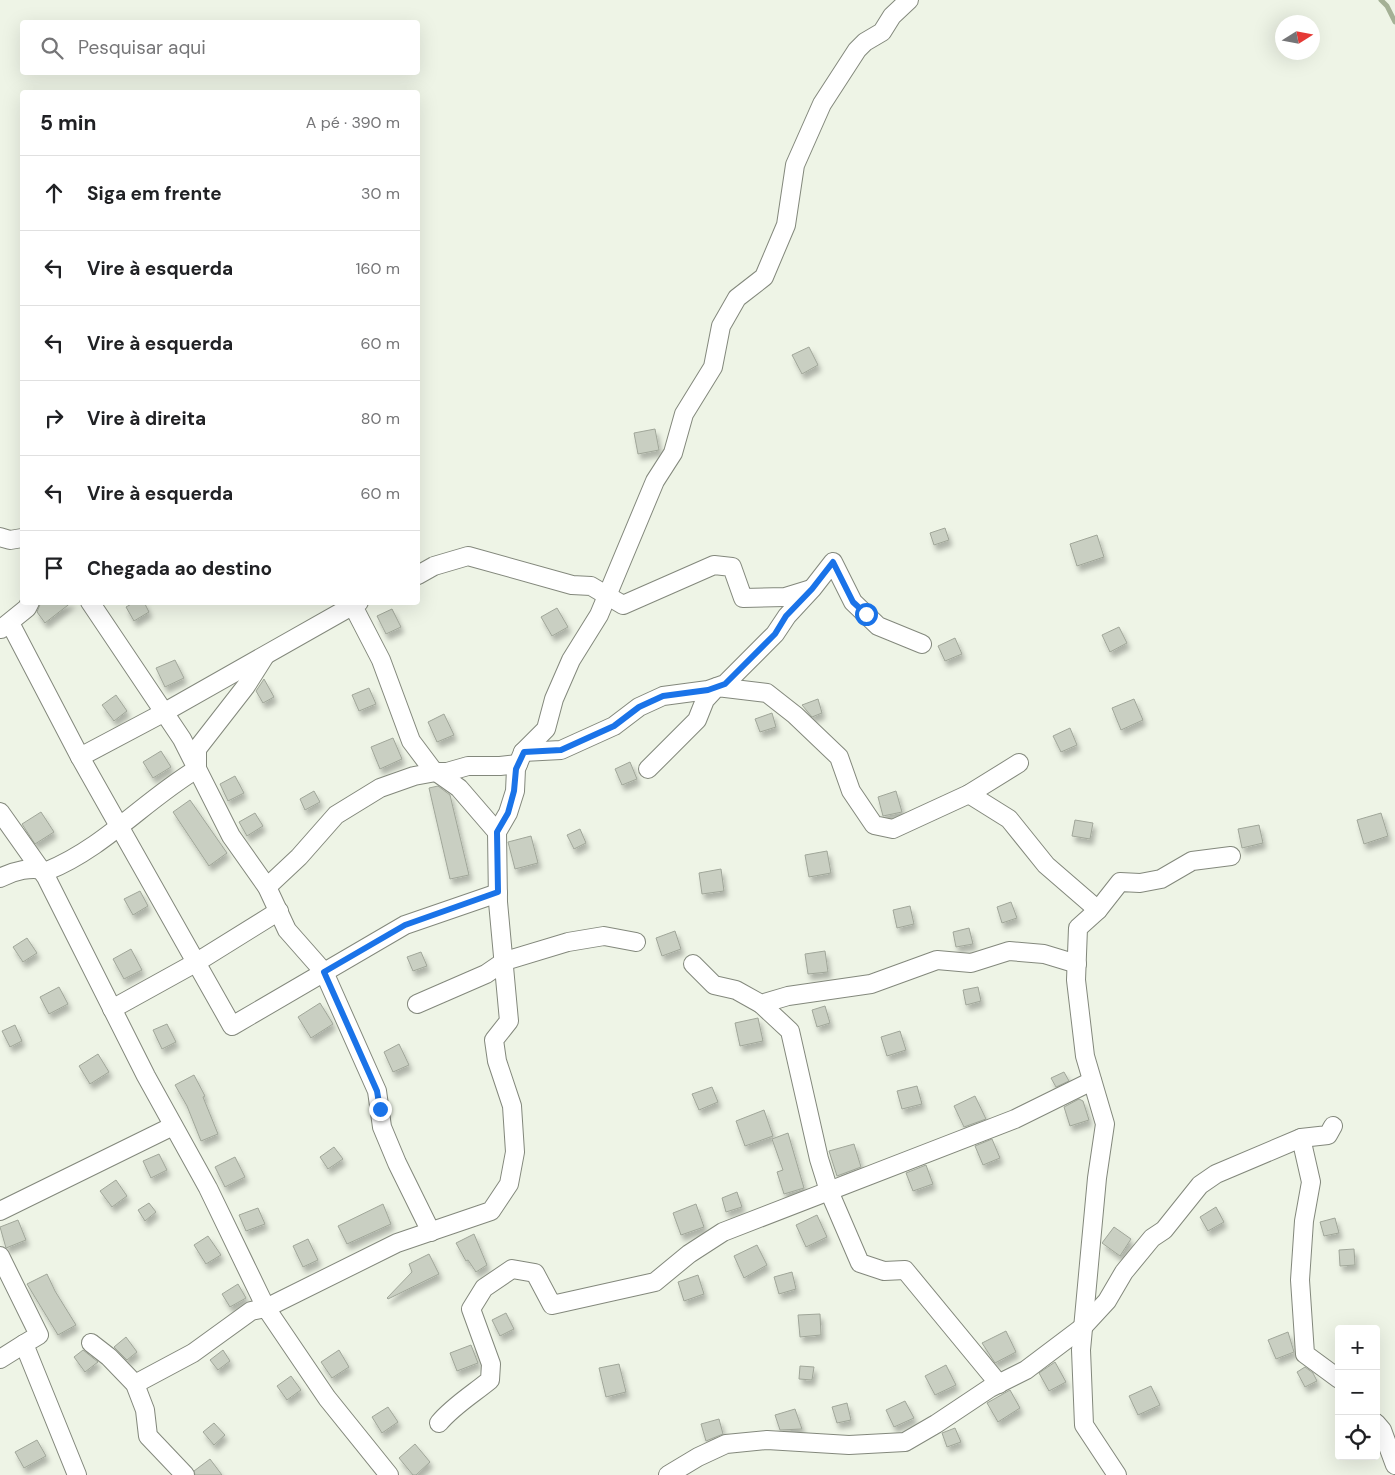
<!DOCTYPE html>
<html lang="pt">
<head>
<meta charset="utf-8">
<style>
	:root { --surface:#fff; --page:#f2f2f2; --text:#202124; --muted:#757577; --line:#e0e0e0 }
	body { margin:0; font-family:"DM Sans",sans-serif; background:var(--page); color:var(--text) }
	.controls { position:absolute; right:15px; bottom:15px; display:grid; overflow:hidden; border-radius:5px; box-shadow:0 5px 20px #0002 }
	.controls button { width:45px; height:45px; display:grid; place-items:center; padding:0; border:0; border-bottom:1px solid var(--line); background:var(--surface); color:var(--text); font:25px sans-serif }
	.compass { position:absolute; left:1275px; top:15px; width:45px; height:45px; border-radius:50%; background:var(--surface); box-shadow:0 5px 20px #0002; rotate:79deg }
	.stop { position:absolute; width:15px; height:15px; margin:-11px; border:4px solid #1a73e8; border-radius:50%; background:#fff }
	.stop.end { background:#1a73e8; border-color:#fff; box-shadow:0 1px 5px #0008 }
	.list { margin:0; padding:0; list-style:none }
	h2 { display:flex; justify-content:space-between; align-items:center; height:65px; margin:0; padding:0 20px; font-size:21px }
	h2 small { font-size:16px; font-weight:400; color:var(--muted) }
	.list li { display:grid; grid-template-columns:32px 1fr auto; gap:15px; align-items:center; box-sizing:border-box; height:75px; padding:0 20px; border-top:1px solid var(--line) }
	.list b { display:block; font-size:19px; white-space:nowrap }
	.list em { font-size:16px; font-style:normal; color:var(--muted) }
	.icon { flex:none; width:28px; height:28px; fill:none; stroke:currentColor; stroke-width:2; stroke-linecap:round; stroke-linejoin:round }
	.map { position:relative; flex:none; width:1395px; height:1475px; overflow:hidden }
	.search { position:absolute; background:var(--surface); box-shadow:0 5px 20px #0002; left:20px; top:20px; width:400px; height:55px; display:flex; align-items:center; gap:12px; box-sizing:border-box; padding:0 18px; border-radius:5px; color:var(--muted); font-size:19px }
	.panel { position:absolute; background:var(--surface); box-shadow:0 5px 20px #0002; left:20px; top:90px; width:400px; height:515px; border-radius:5px }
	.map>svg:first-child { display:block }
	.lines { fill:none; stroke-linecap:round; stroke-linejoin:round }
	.stream { stroke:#a4b095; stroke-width:5 }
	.building { fill:#c9cfc2; stroke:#a0a699; filter:url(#shadow) }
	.street-casing { stroke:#83887c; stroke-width:20 }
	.street { stroke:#fff; stroke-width:18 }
	.route { stroke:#1a73e8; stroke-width:6 }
</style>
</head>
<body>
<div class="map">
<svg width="1395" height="1475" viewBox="0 0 1395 1475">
	<defs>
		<filter id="shadow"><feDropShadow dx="3" dy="5.5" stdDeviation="2.5" flood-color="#0004"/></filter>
	</defs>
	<rect width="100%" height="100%" fill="#eef4e6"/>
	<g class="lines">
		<path class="stream" d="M1381 0 1387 6 1395 22"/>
	</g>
	<g class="building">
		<path d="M809 347 818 365 802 374 792 355Z"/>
		<path d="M655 429 659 450 638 454 634 433Z"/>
		<path d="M945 528 949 540 934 545 930 533Z"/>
		<path d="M1097 535 1104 557 1077 566 1070 544Z"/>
		<path d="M41 602H72L45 623 37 612Z"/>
		<path d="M135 602H144L149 612 134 621 126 607Z"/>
		<path d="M557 608 568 627 552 636 541 617Z"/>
		<path d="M392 609 401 627 386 634 377 616Z"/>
		<path d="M1119 627 1127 643 1110 652 1102 635Z"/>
		<path d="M955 638 962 654 945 661 938 646Z"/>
		<path d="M175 660 184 678 165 687 156 668Z"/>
		<path d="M264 679 274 697 263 703 256 691Z"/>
		<path d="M369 688 376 704 359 711 352 695Z"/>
		<path d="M116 695 127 711 114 721 102 705Z"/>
		<path d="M818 699 822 713 812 717 802 705Z"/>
		<path d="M1134 699 1143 720 1121 730 1112 708Z"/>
		<path d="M772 713 776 727 760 732 755 719Z"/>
		<path d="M444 714 454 735 437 742 428 722Z"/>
		<path d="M1070 728 1077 745 1061 752 1053 736Z"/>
		<path d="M393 738 402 759 380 769 371 747Z"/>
		<path d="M161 751 171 767 153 778 143 762Z"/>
		<path d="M630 762 637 779 622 785 615 769Z"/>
		<path d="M235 776 244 793 228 801 220 784Z"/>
		<path d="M438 786 450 795 469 875 450 879 429 788Z"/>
		<path d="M314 791 320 802 305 810 300 799Z"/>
		<path d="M896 791 902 812 883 816 878 797Z"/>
		<path d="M190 800 227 853 209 866 173 812Z"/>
		<path d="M41 812 54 832 35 844 22 824Z"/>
		<path d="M255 813 263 826 247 836 239 822Z"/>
		<path d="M1381 813 1388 836 1364 844 1357 820Z"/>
		<path d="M1075 820 1093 823 1090 839 1072 836Z"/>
		<path d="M1259 825 1263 843 1242 848 1238 829Z"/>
		<path d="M580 829 586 843 574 849 567 835Z"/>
		<path d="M531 836 538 863 515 869 508 842Z"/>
		<path d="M827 851 831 873 809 877 805 855Z"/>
		<path d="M721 869 724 891 702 894 699 873Z"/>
		<path d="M140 891 148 906 133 915 124 899Z"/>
		<path d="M1011 902 1017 918 1002 923 997 907Z"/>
		<path d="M910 906 914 924 897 928 893 910Z"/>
		<path d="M969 928 973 944 956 947 953 932Z"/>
		<path d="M675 931 681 949 662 956 656 938Z"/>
		<path d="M27 938 37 953 23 962 13 947Z"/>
		<path d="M131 949 142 970 124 979 113 959Z"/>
		<path d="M825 951 828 972 808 974 805 954Z"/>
		<path d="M421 952 427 966 413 971 407 957Z"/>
		<path d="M59 987 68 1004 49 1014 40 997Z"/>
		<path d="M978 987 981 1001 966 1005 963 990Z"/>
		<path d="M320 1003 333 1024 311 1038 298 1017Z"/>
		<path d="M825 1006 830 1023 817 1027 812 1010Z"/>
		<path d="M758 1018 763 1041 740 1046 735 1023Z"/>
		<path d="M167 1024 176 1042 162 1049 153 1030Z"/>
		<path d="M15 1025 22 1041 10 1047 2 1031Z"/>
		<path d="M900 1031 906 1050 887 1056 881 1037Z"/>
		<path d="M399 1044 409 1065 393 1072 384 1052Z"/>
		<path d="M98 1054 109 1072 90 1084 79 1066Z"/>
		<path d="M1064 1072 1069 1081 1056 1087 1051 1078Z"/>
		<path d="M194 1075 205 1096 203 1097 218 1134 201 1141 187 1106 175 1085Z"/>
		<path d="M917 1086 922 1104 902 1109 897 1091Z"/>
		<path d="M712 1087 718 1102 699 1110 692 1094Z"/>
		<path d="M975 1096 986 1119 964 1127 954 1106Z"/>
		<path d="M1079 1099 1083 1101 1089 1120 1070 1126 1064 1107Z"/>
		<path d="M764 1110 773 1136 745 1146 736 1121Z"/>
		<path d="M788 1133 804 1188 784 1194 777 1172 783 1170 772 1139Z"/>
		<path d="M992 1139 1000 1158 983 1165 975 1146Z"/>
		<path d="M854 1144 861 1167 837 1176 829 1151Z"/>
		<path d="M334 1147 343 1159 328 1169 320 1157Z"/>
		<path d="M159 1154 167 1170 151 1178 143 1161Z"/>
		<path d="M235 1157 245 1177 225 1187 215 1167Z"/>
		<path d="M926 1165 933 1184 913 1191 906 1173Z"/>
		<path d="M116 1180 127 1196 112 1207 100 1191Z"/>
		<path d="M737 1192 742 1207 726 1212 722 1198Z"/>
		<path d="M149 1203 156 1212 145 1221 138 1210Z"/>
		<path d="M383 1204 391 1224 347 1244 338 1226Z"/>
		<path d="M696 1204 704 1227 681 1235 673 1213Z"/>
		<path d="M1216 1207 1224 1222 1208 1231 1200 1217Z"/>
		<path d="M258 1208 265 1224 246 1231 239 1215Z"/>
		<path d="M817 1215 827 1237 806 1247 796 1225Z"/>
		<path d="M1335 1218 1339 1233 1324 1236 1320 1222Z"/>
		<path d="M18 1220 26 1240 6 1248 0 1227Z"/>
		<path d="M1114 1227 1131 1239 1120 1256 1102 1243Z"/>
		<path d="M474 1234 487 1265 476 1272 468 1260 466 1261 456 1243Z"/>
		<path d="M208 1236 221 1255 206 1264 194 1245Z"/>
		<path d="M308 1239 318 1260 303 1267 293 1246Z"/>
		<path d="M757 1245 767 1265 744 1278 734 1256Z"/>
		<path d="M1354 1249 1355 1265 1340 1266 1339 1250Z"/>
		<path d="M429 1254 439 1274 388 1299 387 1298 412 1272 409 1264Z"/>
		<path d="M792 1272 796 1289 779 1294 774 1277Z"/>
		<path d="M47 1274 55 1291 76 1325 58 1335 27 1284Z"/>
		<path d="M698 1275 704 1294 684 1301 678 1282Z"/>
		<path d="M238 1284 246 1298 230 1307 222 1294Z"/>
		<path d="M506 1313 514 1329 500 1336 492 1320Z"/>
		<path d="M820 1314 821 1335 800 1337 798 1315Z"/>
		<path d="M1006 1331 1016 1352 995 1363 982 1343Z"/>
		<path d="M1288 1332 1294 1352 1276 1359 1268 1340Z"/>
		<path d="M126 1337 137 1352 127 1360 114 1347Z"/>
		<path d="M471 1345 478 1363 457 1371 450 1353Z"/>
		<path d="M83 1350 98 1362 85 1372 74 1357Z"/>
		<path d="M223 1350 230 1361 218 1370 210 1360Z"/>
		<path d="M339 1350 349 1367 332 1378 321 1362Z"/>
		<path d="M1055 1362 1066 1382 1049 1391 1039 1373Z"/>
		<path d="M619 1364 626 1392 606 1397 599 1368Z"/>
		<path d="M946 1365 956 1385 935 1395 925 1376Z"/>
		<path d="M800 1366 814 1367 812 1380 799 1379Z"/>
		<path d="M1305 1367 1313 1373 1317 1381 1305 1387 1297 1372Z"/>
		<path d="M291 1376 301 1390 287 1400 277 1386Z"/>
		<path d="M1151 1386 1160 1405 1138 1415 1129 1396Z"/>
		<path d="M1010 1390 1020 1408 998 1422 987 1403Z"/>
		<path d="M905 1401 914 1418 894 1427 886 1410Z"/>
		<path d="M847 1403 851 1420 837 1423 832 1407Z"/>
		<path d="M388 1407 398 1422 382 1433 372 1417Z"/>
		<path d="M795 1409 802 1429 780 1430 775 1415Z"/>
		<path d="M719 1419 723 1434 706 1441 701 1424Z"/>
		<path d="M214 1423 225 1435 214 1445 203 1432Z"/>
		<path d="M955 1428 961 1442 947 1447 942 1433Z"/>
		<path d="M37 1440 46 1456 24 1468 15 1452Z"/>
		<path d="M415 1444 430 1462 416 1475H413L399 1458Z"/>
		<path d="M210 1459 222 1475H195L194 1471Z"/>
	</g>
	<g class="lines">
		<g class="street-casing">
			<g id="street">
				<path d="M0 537 10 540 22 538"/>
				<path d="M418 575 434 566 468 556 572 585 591 586 623 605 714 565 732 567 743 598 785 597 811 589"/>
				<path d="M90 602 182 739 231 836 267 887 287 930 324 972 377 1091 382 1127 397 1163 431 1232"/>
				<path d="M351 602 381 660 411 741 432 769 459 788 497 832"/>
				<path d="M10 623 80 757 232 1026 405 925 498 893"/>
				<path d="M1 629 27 608 30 602"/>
				<path d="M523 752 561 750 614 726 639 707 663 696 708 690 725 684 775 634 787 616 812 589 833 562 853 602 878 626 922 644"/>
				<path d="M80 757 163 713 359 602"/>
				<path d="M648 769 697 720 705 700 717 687 767 693 795 715 839 757 851 791 874 825 893 829 969 794 1019 763"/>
				<path d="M969 794 1009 819 1046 865 1098 910"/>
				<path d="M0 812 46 877 146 1076 208 1188 266 1308 327 1398 389 1475"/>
				<path d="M0 878C13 871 32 866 47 871 104 848 145 800 197 769V749L246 686 265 656"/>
				<path d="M267 887 299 857 336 815 380 788 414 776 436 772H447L468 766H500L518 764"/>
				<path d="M693 964 714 985 736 990 761 1004 788 996 871 984 937 960 971 963 1009 951 1044 954 1077 964"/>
				<path d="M417 1004 486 974 505 961 568 942 604 936 636 942"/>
				<path d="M761 1004 790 1031 819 1159 829 1191 860 1263 884 1271 905 1270 999 1384"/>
				<path d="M112 1009 197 962 279 911"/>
				<path d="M1301 1138 1311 1182 1304 1221 1300 1280 1305 1354 1339 1379"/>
				<path d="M0 1211 173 1126"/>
				<path d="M0 1256 39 1335 24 1344 77 1475"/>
				<path d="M91 1343 109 1357 135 1384 145 1410 148 1436 185 1475"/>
				<path d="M0 1359 24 1344"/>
				<path d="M135 1384 193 1353 251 1311 266 1308 397 1243 491 1211 509 1184 515 1152 512 1106 497 1061 494 1040 509 1021 498 902 497 832 508 813 515 791 516 769 523 752 546 729 554 699 571 660 599 615 655 481 673 453 684 414 713 367 721 326 737 298 764 277 786 225 795 165 822 104 857 50 865 42 882 32 892 16 909 0"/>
				<path d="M439 1423C453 1406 473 1394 490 1380L491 1364 471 1309 484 1288 512 1269 535 1273 552 1305 655 1282 689 1254 723 1232 1015 1119 1092 1081"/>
				<path d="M1376 1423 1382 1430 1395 1465"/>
				<path d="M668 1475 698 1457 726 1444 767 1440 849 1445 905 1442 936 1424 990 1388 1026 1370 1083 1327 1107 1301 1124 1272 1152 1238 1164 1230 1200 1185 1216 1174 1301 1138 1328 1135 1333 1126"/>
				<path d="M1117 1475 1084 1425 1081 1350 1097 1178 1105 1124 1085 1056 1076 980 1078 928 1098 910 1120 882 1140 883 1161 879 1192 861 1231 856"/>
			</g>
		</g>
		<use href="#street" class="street"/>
	</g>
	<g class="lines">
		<path class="route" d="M380 1109 377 1091 324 972 405 925 498 892 497 832 508 813 514 791 516 769 524 752 561 750 614 726 639 707 663 696 708 690 725 684 775 634 786 616 812 589 833 562 853 602 866 614"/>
	</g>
</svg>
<div class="controls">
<button>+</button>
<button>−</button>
<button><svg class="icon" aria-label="locate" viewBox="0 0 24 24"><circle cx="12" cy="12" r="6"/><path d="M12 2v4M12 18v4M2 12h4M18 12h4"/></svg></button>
</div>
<svg class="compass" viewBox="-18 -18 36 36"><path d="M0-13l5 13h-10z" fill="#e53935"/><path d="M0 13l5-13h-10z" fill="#757577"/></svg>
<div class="stop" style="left:866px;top:614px"></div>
<div class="stop end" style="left:380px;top:1109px"></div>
<div class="search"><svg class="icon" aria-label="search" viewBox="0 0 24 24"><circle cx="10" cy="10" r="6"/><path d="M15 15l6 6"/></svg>Pesquisar aqui</div>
<section class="panel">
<h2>5 min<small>A pé · 390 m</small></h2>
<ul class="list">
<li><svg class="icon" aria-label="ahead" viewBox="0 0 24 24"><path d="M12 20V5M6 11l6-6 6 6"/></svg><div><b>Siga em frente</b></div><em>30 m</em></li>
<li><svg class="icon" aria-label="left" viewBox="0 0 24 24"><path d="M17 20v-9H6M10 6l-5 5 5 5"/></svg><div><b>Vire à esquerda</b></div><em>160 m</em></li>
<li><svg class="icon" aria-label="left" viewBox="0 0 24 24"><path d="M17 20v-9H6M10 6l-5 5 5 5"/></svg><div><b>Vire à esquerda</b></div><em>60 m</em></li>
<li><svg class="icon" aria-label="right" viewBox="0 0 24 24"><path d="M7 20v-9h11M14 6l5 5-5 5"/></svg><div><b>Vire à direita</b></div><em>80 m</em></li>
<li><svg class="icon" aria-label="left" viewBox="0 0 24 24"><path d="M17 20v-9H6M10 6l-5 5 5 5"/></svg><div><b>Vire à esquerda</b></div><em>60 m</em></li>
<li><svg class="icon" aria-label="arrive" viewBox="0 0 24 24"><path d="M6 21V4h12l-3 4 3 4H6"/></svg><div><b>Chegada ao destino</b></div></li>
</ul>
</section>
</div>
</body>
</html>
